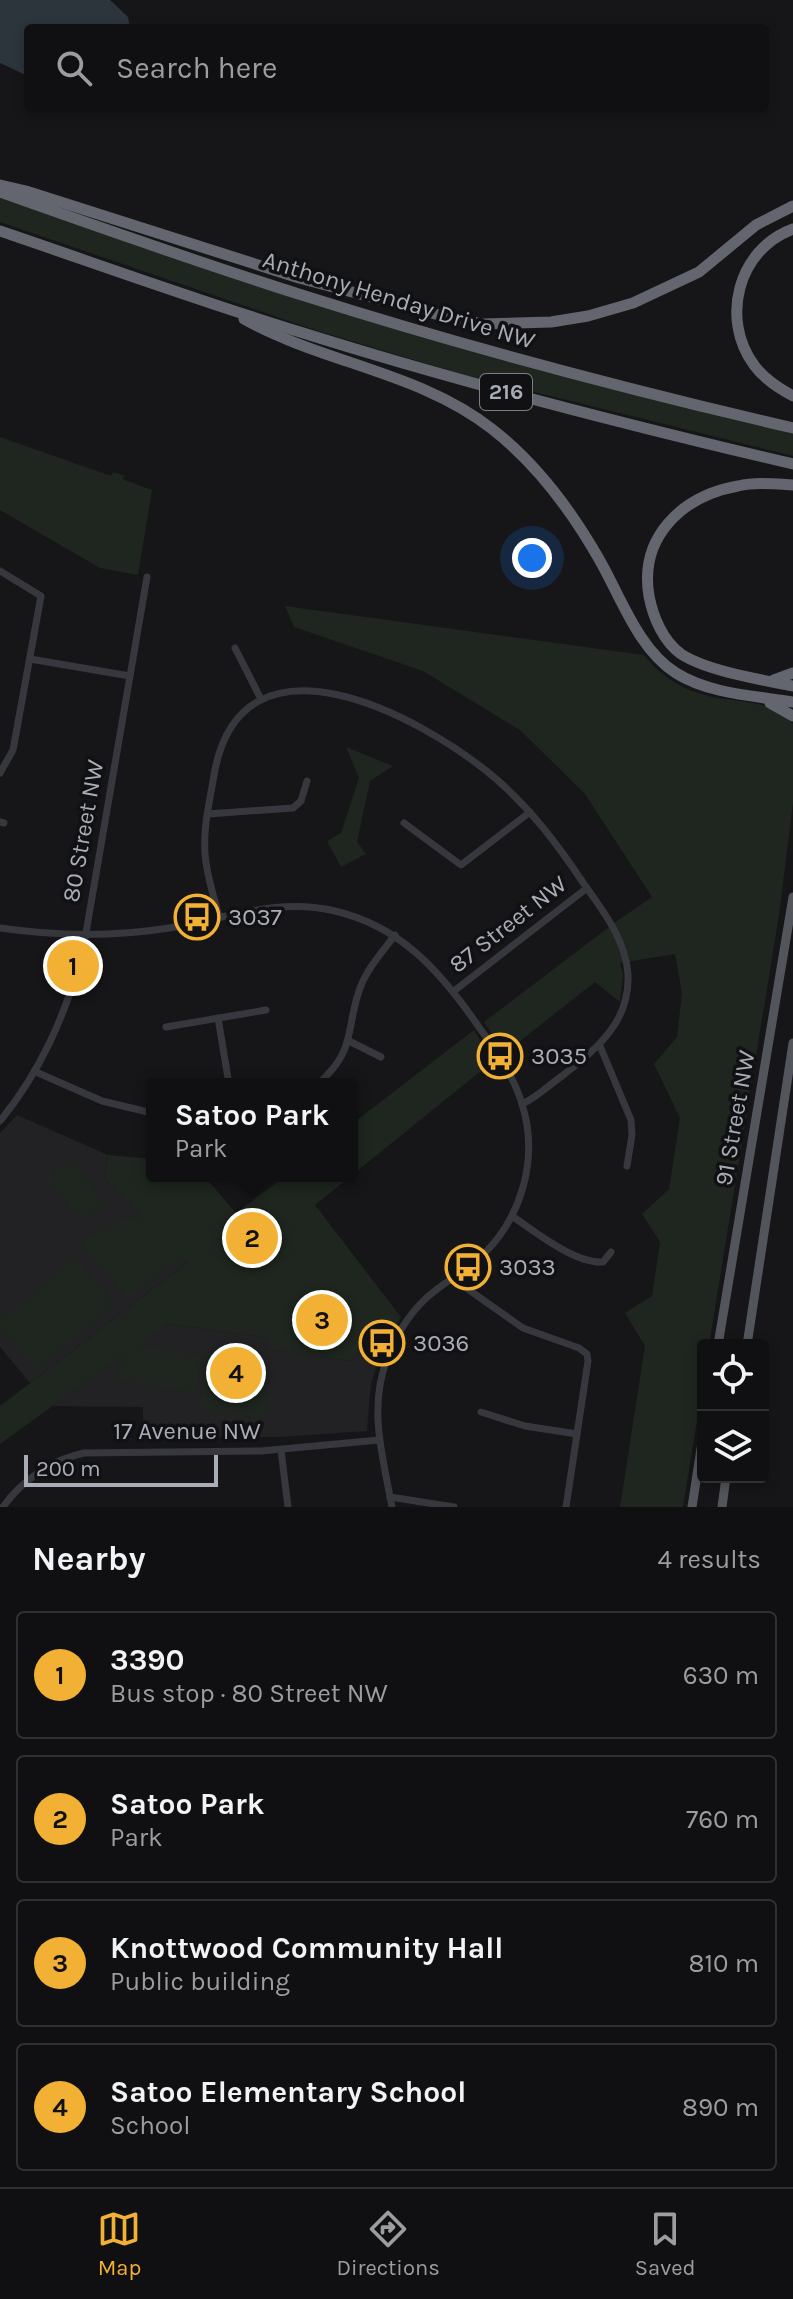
<!DOCTYPE html>
<html lang="en">
<head>
<meta charset="utf-8">
<style>
	:root { --surface:#101012; --page:#19191b; --text:#f1f3f6; --muted:#9c9d9f; --line:#303032; --accent:#f2b134 }
	body { margin:0; font-family:Karla,sans-serif; background:var(--page); color:var(--text) }
	.controls { position:absolute; right:24px; bottom:24px; display:grid; overflow:hidden; border-radius:8px; box-shadow:0 4px 12px #0003 }
	.controls button { width:72px; height:72px; display:grid; place-items:center; padding:0; border:0; border-bottom:2px solid var(--line); background:var(--surface); color:var(--text); font:40px sans-serif }
	.scale { position:absolute; left:24px; bottom:20px; width:194px; box-sizing:border-box; padding-left:8px; border:4px solid #a8adb8; border-top:0; font-size:22px; line-height:28px; white-space:nowrap; color:#a8adb8; -webkit-text-stroke:6px #111113; paint-order:stroke }
	.you { position:absolute; left:532px; top:558px; width:28px; height:28px; margin:-20px; border:6px solid #fff; border-radius:50%; background:#1a73e8; box-shadow:0 0 0 12px #1a73e833 }
	.badge { display:grid; place-items:center; width:52px; height:52px; border-radius:50%; background:var(--accent); color:#111; font-size:26px; font-weight:700 }
	.pin { position:absolute; translate:-50% -50%; border:4px solid #fff; box-shadow:0 2px 8px #0006 }
	.popup { position:absolute; left:146px; top:1078px; width:212px; height:104px; box-sizing:border-box; display:grid; place-content:center; border-radius:8px; background:var(--surface); filter:drop-shadow(0 2px 6px #0005); font-size:26px; white-space:nowrap; color:var(--muted) }
	.popup b { font-size:30px; color:var(--text) }
	.popup::after { content:''; position:absolute; left:50%; top:100%; margin-left:-16px; border:16px solid transparent; border-top-color:var(--surface) }
	.list { margin:0; padding:0; list-style:none }
	h2 { display:flex; justify-content:space-between; align-items:center; height:104px; margin:0; padding:0 32px; font-size:34px }
	h2 small { font-size:26px; font-weight:400; color:var(--muted) }
	.list li { display:grid; grid-template-columns:52px 1fr auto; gap:24px; align-items:center; box-sizing:border-box; height:128px; margin:0 16px 16px; padding:0 16px; border:2px solid var(--line); border-radius:8px }
	.list b { display:block; font-size:30px; white-space:nowrap }
	.list p { margin:0; font-size:26px; white-space:nowrap; color:var(--muted) }
	.list em { font-size:26px; font-style:normal; color:var(--muted) }
	.icon { flex:none; width:44px; height:44px; fill:none; stroke:currentColor; stroke-width:2; stroke-linecap:round; stroke-linejoin:round }
	.map { position:relative; flex:none; width:793px; height:1507px; overflow:hidden }
	.search { position:absolute; background:var(--surface); box-shadow:0 4px 12px #0003; left:24px; right:24px; top:24px; height:88px; display:flex; align-items:center; gap:20px; box-sizing:border-box; padding:0 28px; border-radius:8px; color:var(--muted); font-size:30px }
	.sheet { height:680px; background:var(--surface) }
	nav { display:flex; justify-content:space-around; align-items:center; box-sizing:border-box; height:112px; border-top:2px solid var(--line); background:var(--surface); font-size:22px; color:var(--muted) }
	nav a { display:grid; justify-items:center; gap:4px }
	nav .on { color:var(--accent) }
	.map>svg:first-child { display:block }
	.built { fill:#222225 }
	.green { fill:#1e261f }
	.water { fill:#2c353c }
	.lines { fill:none; stroke-linecap:round; stroke-linejoin:round }
	.minor { stroke:#37383d; stroke-width:7 }
	.major { stroke:#53555c; stroke-width:9 }
	.highway { stroke:#63666e; stroke-width:11 }
	.labels { text-anchor:middle; dominant-baseline:central; stroke-width:7; stroke-linejoin:round; paint-order:stroke }
	.shield { fill:#111113; stroke:#7b7e86; stroke-width:2 }
	.shield-label { font-size:22px; font-weight:bold; fill:#a8adb8 }
	.street-label { font-size:24px; fill:#a8adb8; stroke:#111113 }
	.poi-label { font-size:24px; fill:#a8adb8; stroke:#111113; text-anchor:start }
</style>
</head>
<body>
<div class="map">
<svg width="793" height="1507" viewBox="0 0 793 1507">
	<rect width="100%" height="100%" fill="#161618"/>
	<g class="built">
		<path d="M17 1115 108 1155 105 1178 187 1263 30 1383 0 1347V1133Z"/>
		<path d="M168 1324 270 1338 271 1350 352 1361 355 1353 379 1359 371 1384 367 1431 280 1437H143V1407L50 1406Z"/>
	</g>
	<g class="green">
		<path d="M0 195 147 249 793 433V456L465 375 318 331 0 222Z"/>
		<path d="M0 437 111 476 113 472 125 476 122 479 152 490 138 575 100 568 0 510Z"/>
		<path d="M285 606 644 655C659 674 677 687 701 694 732 704 773 697 793 724V803L779 915 709 1345H703V1384L683 1507H620L645 1346 625 1313 652 1296 660 1242 642 1214 669 1189 680 1118 654 1064 677 1037 682 993 675 954 620 963 623 974 620 1002 595 982 505 1053 484 1022 617 921 652 897 585 794 520 730 423 671 294 627Z"/>
		<path d="M346 747 393 766 370 781 357 842 366 854 341 867 327 841 341 833 359 778Z"/>
		<path d="M474 1030 492 1062 352 1175V1124Z"/>
		<path d="M108 1155 152 1159V1176H204L236 1213 285 1176H351L315 1205 401 1317 379 1359 356 1353 352 1361 270 1350V1338L168 1324 138 1346 202 1355 196 1392 119 1381 122 1356 0 1444V1406L187 1263 182 1258 128 1299 81 1245C99 1228 117 1219 142 1217L105 1178Z"/>
		<path d="M70 1159 105 1203 81 1222 46 1177Z"/>
		<path d="M75 1257 115 1305 36 1372 0 1330V1320Z"/>
		<path d="M208 1354C250 1359 270 1373 265 1419L199 1409Z"/>
	</g>
	<path class="water" d="M0 0H110L128 17 130 28H28V76L0 63Z"/>
	<g class="lines">
		<g class="minor">
			<path d="M0 571 41 596 13 750 0 773"/>
			<path d="M235 648 261 699"/>
			<path d="M30 659 130 676"/>
			<path d="M208 814 293 808 301 801 307 781"/>
			<path d="M0 822 4 823"/>
			<path d="M404 823 461 865 530 812"/>
			<path d="M219 917C214 896 206 874 205 853 203 827 210 800 214 775 241 619 422 716 495 778 531 809 558 845 584 884 603 911 626 940 628 975 630 1023 596 1049 562 1076 549 1085 537 1097 522 1104"/>
			<path d="M0 928C55 936 113 937 169 928 225 919 277 897 335 911 399 926 438 969 474 1020 492 1046 513 1073 522 1104 540 1161 520 1224 475 1262 463 1273 448 1280 436 1290 413 1307 397 1333 387 1359 368 1409 383 1457 392 1507"/>
			<path d="M454 991 587 888"/>
			<path d="M218 1018 229 1084"/>
			<path d="M166 1027 266 1010"/>
			<path d="M349 1041 381 1057"/>
			<path d="M600 1046 631 1120 632 1135 627 1166"/>
			<path d="M36 1072 102 1101 152 1113"/>
			<path d="M318 1084C357 1050 345 1030 360 988 367 969 382 952 395 935"/>
			<path d="M0 1121C41 1071 64 1017 82 956L147 577"/>
			<path d="M512 1216C534 1231 575 1264 603 1262L611 1252"/>
			<path d="M452 1278 523 1328 579 1348 587 1354 588 1361 566 1507"/>
			<path d="M481 1412 525 1426 577 1434"/>
			<path d="M281 1450 288 1507"/>
			<path d="M390 1497 454 1507"/>
			<path d="M3 1507C21 1481 53 1459 84 1453L261 1451 379 1440"/>
		</g>
		<g class="major">
			<path d="M718 1345 793 897"/>
			<path d="M747 1345 793 1043"/>
			<path d="M692 1507 703 1436"/>
			<path d="M722 1507 726 1477"/>
		</g>
		<g class="highway">
			<path d="M0 185 26 191 299 278 454 319 483 324 551 322 588 316 633 303 699 272 756 225 793 206"/>
			<path d="M0 192C101 228 203 264 305 296 466 347 629 390 793 428"/>
			<path d="M793 229C738 249 720 319 754 365 764 379 778 388 793 396"/>
			<path d="M0 231C100 265 199 301 300 332 462 383 627 425 793 464"/>
			<path d="M244 319C322 363 420 372 492 429 537 464 571 510 599 559 621 597 638 649 676 673 709 694 756 696 793 702"/>
			<path d="M793 485C775 484 756 482 738 486 682 496 639 537 649 596 653 617 663 641 681 654 707 671 762 680 793 686"/>
			<path d="M774 680 793 673"/>
			<path d="M770 703 793 716"/>
		</g>
	</g>
	<defs>
		<g id="bus-ring" transform="scale(2.3)"><circle r="9.5" fill="#111113" stroke="#f2b134" stroke-width="1.5"/><path d="M-5-6H5V4H4V6H2V4H-2V6H-4V4H-5ZM-3.5-4V0h7V-4ZM-3.5 1.2v1.5H-2V1.2ZM2 1.2v1.5H3.5V1.2Z" fill="#f2b134"/></g>
	</defs>
	<g fill-rule="evenodd">
		<use href="#bus-ring" x="197" y="917"/>
		<use href="#bus-ring" x="500" y="1056"/>
		<use href="#bus-ring" x="468" y="1267"/>
		<use href="#bus-ring" x="382" y="1343"/>
	</g>
	<g class="labels">
		<rect class="shield" x="480" y="374" width="52" height="36" rx="6"/>
		<g class="shield-label">
			<text x="506" y="392">216</text>
		</g>
		<g class="street-label">
			<text transform="translate(399 300) rotate(17)">Anthony Henday Drive NW</text>
			<text transform="translate(83 831) rotate(-80)">80 Street NW</text>
			<text transform="translate(508 924) rotate(-38)">87 Street NW</text>
			<text transform="translate(735 1118) rotate(-80)">91 Street NW</text>
			<text x="187" y="1431">17 Avenue NW</text>
		</g>
		<g class="poi-label">
			<text x="228" y="917">3037</text>
			<text x="531" y="1056">3035</text>
			<text x="499" y="1267">3033</text>
			<text x="413" y="1343">3036</text>
		</g>
	</g>
</svg>
<div class="controls">
<button><svg class="icon" aria-label="locate" viewBox="0 0 24 24"><circle cx="12" cy="12" r="6"/><path d="M12 2v4M12 18v4M2 12h4M18 12h4"/></svg></button>
<button><svg class="icon" aria-label="layers" viewBox="0 0 24 24"><path d="M12 4l9 5-9 5-9-5zM3 14l9 5 9-5"/></svg></button>
</div>
<div class="scale">200 m</div>
<div class="you"></div>
<div class="pin badge" style="left:73px;top:966px">1</div>
<div class="pin badge" style="left:252px;top:1238px">2</div>
<div class="popup"><b>Satoo Park</b>Park</div>
<div class="pin badge" style="left:322px;top:1320px">3</div>
<div class="pin badge" style="left:236px;top:1373px">4</div>
<div class="search"><svg class="icon" aria-label="search" viewBox="0 0 24 24"><circle cx="10" cy="10" r="6"/><path d="M15 15l6 6"/></svg>Search here</div>
</div>
<section class="sheet">
<h2>Nearby<small>4 results</small></h2>
<ul class="list">
<li><span class="badge">1</span><div><b>3390</b><p>Bus stop · 80 Street NW</p></div><em>630 m</em></li>
<li><span class="badge">2</span><div><b>Satoo Park</b><p>Park</p></div><em>760 m</em></li>
<li><span class="badge">3</span><div><b>Knottwood Community Hall</b><p>Public building</p></div><em>810 m</em></li>
<li><span class="badge">4</span><div><b>Satoo Elementary School</b><p>School</p></div><em>890 m</em></li>
</ul>
</section>
<nav>
<a class="on"><svg class="icon" aria-label="map" viewBox="0 0 24 24"><path d="M3 6l6-2 6 2 6-2v14l-6 2-6-2-6 2zM9 4v14M15 6v14"/></svg>Map</a>
<a><svg class="icon" aria-label="directions" viewBox="0 0 24 24"><path d="M12 3l9 9-9 9-9-9zM9 14v-3h6M13 9l2 2-2 2"/></svg>Directions</a>
<a><svg class="icon" aria-label="saved" viewBox="0 0 24 24"><path d="M7 4h10v16l-5-4-5 4z"/></svg>Saved</a>
</nav>
</body>
</html>
